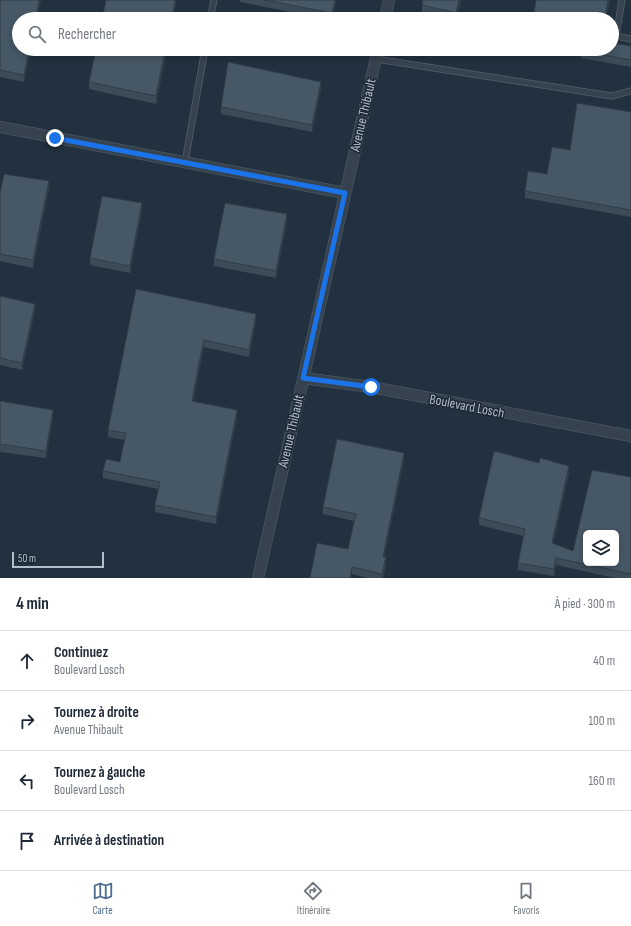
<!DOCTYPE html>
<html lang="fr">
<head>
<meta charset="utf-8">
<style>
	:root { --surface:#fff; --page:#f2f2f3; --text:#1f2937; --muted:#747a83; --line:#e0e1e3; --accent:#4c6d90 }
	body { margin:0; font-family:"Sofia Sans Condensed",sans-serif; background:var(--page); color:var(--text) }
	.controls { position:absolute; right:12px; bottom:12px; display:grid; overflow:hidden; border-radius:6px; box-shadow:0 2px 6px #0003 }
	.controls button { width:36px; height:36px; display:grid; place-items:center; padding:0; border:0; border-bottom:1px solid var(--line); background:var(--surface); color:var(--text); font:20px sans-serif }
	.scale { position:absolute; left:12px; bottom:10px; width:92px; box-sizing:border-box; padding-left:4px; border:2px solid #b2beca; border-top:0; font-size:11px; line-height:14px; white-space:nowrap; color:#b2beca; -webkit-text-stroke:3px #1c2833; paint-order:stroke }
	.stop { position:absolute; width:12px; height:12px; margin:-9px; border:3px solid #1a73e8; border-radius:50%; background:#fff }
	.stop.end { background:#1a73e8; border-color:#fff; box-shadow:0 1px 4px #0008 }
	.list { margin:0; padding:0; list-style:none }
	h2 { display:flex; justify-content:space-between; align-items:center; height:52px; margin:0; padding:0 16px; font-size:17px }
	h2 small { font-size:13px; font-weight:400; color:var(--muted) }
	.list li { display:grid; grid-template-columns:26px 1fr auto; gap:12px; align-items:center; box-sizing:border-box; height:60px; padding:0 16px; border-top:1px solid var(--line) }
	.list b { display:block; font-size:15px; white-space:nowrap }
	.list p { margin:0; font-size:13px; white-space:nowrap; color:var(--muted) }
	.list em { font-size:13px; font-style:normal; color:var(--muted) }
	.icon { flex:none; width:22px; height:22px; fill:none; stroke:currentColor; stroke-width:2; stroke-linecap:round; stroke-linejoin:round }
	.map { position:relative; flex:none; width:631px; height:578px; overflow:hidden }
	.search { position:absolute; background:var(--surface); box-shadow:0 2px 6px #0003; left:12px; right:12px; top:12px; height:44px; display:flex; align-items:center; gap:10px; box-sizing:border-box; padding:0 14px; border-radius:22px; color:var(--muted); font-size:15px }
	.sheet { height:292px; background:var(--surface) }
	nav { display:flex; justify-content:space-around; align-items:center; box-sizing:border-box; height:56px; border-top:1px solid var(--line); background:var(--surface); font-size:11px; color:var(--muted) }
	nav a { display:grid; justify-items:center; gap:2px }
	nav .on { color:var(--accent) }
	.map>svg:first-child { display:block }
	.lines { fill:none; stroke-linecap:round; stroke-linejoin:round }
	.service-casing { stroke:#54616c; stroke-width:7 }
	.minor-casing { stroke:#54616c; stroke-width:12 }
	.service { stroke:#36434e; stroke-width:5.5 }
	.minor { stroke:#36434e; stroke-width:11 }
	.wall { fill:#3c4b57 }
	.shaded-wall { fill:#313d47 }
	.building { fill:#465765; stroke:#313d47; fill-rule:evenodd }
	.route { stroke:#1a73e8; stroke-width:5 }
	.labels { text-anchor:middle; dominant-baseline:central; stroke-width:3; stroke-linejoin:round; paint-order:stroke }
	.street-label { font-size:14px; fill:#b2beca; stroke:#1c2833 }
</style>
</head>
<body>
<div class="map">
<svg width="631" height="578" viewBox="0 0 631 578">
	<rect width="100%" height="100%" fill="#22313f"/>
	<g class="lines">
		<g class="service-casing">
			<g id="service">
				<path d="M622 0 616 36 631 39"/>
				<path d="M210 19 214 0"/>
				<path d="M376 59 612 96 631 91"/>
				<path d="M185 162 205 49"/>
			</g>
		</g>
		<g class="minor-casing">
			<g id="minor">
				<path d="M385 19 389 0"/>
				<path d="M0 127 345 193"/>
				<path d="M303 378 371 387 631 436"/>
				<path d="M258 578 378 49"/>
			</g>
		</g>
		<use href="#service" class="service"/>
		<use href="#minor" class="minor"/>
	</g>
	<g class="wall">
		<path d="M0 0H41L24 82 0 77Z"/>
		<path d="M240 0H336L332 19H325L240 2Z"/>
		<path d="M461 0 457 19H443L422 14V5Z"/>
		<path d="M631 46V67L581 58V51Z"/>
		<path d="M96 49H167L156 104 89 89V82Z"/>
		<path d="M321 89 312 132 221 114V107Z"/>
		<path d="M631 112V217L525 198V191L547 174 570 150Z"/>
		<path d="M49 188 33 268 0 261V193Z"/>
		<path d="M142 210 130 273 90 265V258Z"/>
		<path d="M287 222 276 278 214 266V259Z"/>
		<path d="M136 289 256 321 249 357 204 347 193 401 237 417 216 524 155 512V505L158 489 103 478V471L120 462 125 440 108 437V430Z"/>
		<path d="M0 296 35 311 22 370 0 365Z"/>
		<path d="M0 401 53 417 46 458 0 452Z"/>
		<path d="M404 460 384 557 386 565 383 578H368L352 574 348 549 354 521 323 514V507Z"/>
		<path d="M539 463 569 473 553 544 573 551 631 477V578H615L556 565 554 576 518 570V563L523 536 479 525V518Z"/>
	</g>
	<g class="shaded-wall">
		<path d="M39 0H41L37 19H36Z"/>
		<path d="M175 0H177L173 19H172Z"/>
		<path d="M335 0H336L332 19V13Z"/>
		<path d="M459 0H461L457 19H456V13Z"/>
		<path d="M608 0H610L606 19H605Z"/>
		<path d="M29 49H31L24 82V75Z"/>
		<path d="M165 49H167L156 104V96Z"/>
		<path d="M321 82V89L312 132V125Z"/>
		<path d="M49 181V188L33 268V260Z"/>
		<path d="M142 203V210L130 273V266Z"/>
		<path d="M287 214V222L276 278V271Z"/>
		<path d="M35 304V311L22 370V363Z"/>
		<path d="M256 314V321L249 357V350Z"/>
		<path d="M204 340V347L192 408V401Z"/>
		<path d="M53 410V417L46 458V451Z"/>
		<path d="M237 410V417L216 524V517Z"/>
		<path d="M404 453V460L383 564V557Z"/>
		<path d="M569 466V473L552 550V543Z"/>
		<path d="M386 557V565L383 578H382V574Z"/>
		<path d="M556 558V565L554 576V569Z"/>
		<path d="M352 567V574L351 578H350Z"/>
	</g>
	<g class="building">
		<path d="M0 0H39L36 19H19V49H29L24 75 0 70Z"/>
		<path d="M106 0H175L172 19H102Z"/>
		<path d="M264 0H335L332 13Z"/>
		<path d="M423 0H459L456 13 422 5Z"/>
		<path d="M536 0H608L605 19H533Z"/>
		<path d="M612 43 631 46V60L581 51V49H612Z"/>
		<path d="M96 49H165L156 96 89 82Z"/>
		<path d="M228 62 321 82 312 125 221 107Z"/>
		<path d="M577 103 631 112V210L525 191 528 171 547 174 552 147 570 150Z"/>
		<path d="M4 174 49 181 33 260 0 254V193Z"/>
		<path d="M102 196 142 203 130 266 90 258Z"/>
		<path d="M225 203 287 214 276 271 214 259Z"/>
		<path d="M136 289 256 314 249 350 204 340 198 368 192 401 237 410 216 517 155 505 160 482 103 471 106 459 120 462 126 433 108 430Z"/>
		<path d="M0 296 35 304 22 363 0 358Z"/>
		<path d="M0 401 53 410 46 451 0 444Z"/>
		<path d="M337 439 404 453 383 557H386L382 574 352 567 350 578H310L317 543 348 549 356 514 323 507Z"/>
		<path d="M494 451 539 463 540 458 569 466 552 543 573 551 592 470 631 477V574L556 558 554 569 518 563 525 529 479 518ZM586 533H616V563H586Z"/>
	</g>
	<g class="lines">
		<path class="route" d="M55 138 345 193 303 378 371 387"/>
	</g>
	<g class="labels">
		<g class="street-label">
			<text transform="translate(363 115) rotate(-77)">Avenue Thibault</text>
			<text transform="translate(467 406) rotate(11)">Boulevard Losch</text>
			<text transform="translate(291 431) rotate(-77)">Avenue Thibault</text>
		</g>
	</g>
</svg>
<div class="controls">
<button><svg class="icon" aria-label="layers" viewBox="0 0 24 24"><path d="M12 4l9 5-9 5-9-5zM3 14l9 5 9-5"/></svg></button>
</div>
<div class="scale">50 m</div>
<div class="stop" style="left:371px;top:387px"></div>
<div class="stop end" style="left:55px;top:138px"></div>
<div class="search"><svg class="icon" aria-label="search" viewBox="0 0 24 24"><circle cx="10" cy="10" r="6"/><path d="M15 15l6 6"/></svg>Rechercher</div>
</div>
<section class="sheet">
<h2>4 min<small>À pied · 300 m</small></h2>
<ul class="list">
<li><svg class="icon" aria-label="ahead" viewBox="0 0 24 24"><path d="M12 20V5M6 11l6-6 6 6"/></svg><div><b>Continuez</b><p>Boulevard Losch</p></div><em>40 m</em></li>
<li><svg class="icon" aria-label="right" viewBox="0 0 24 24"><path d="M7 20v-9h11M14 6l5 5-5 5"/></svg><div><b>Tournez à droite</b><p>Avenue Thibault</p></div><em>100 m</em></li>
<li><svg class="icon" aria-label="left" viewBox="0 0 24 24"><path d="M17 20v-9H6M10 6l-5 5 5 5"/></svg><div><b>Tournez à gauche</b><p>Boulevard Losch</p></div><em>160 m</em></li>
<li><svg class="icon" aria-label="arrive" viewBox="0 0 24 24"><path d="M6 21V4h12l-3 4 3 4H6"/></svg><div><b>Arrivée à destination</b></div></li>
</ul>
</section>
<nav>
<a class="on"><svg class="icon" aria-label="map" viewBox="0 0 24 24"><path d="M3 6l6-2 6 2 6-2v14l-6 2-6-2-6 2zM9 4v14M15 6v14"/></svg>Carte</a>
<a><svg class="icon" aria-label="directions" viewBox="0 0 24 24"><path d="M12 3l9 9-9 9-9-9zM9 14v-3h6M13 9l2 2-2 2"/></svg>Itinéraire</a>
<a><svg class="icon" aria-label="saved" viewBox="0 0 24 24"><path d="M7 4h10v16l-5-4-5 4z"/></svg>Favoris</a>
</nav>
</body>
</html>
